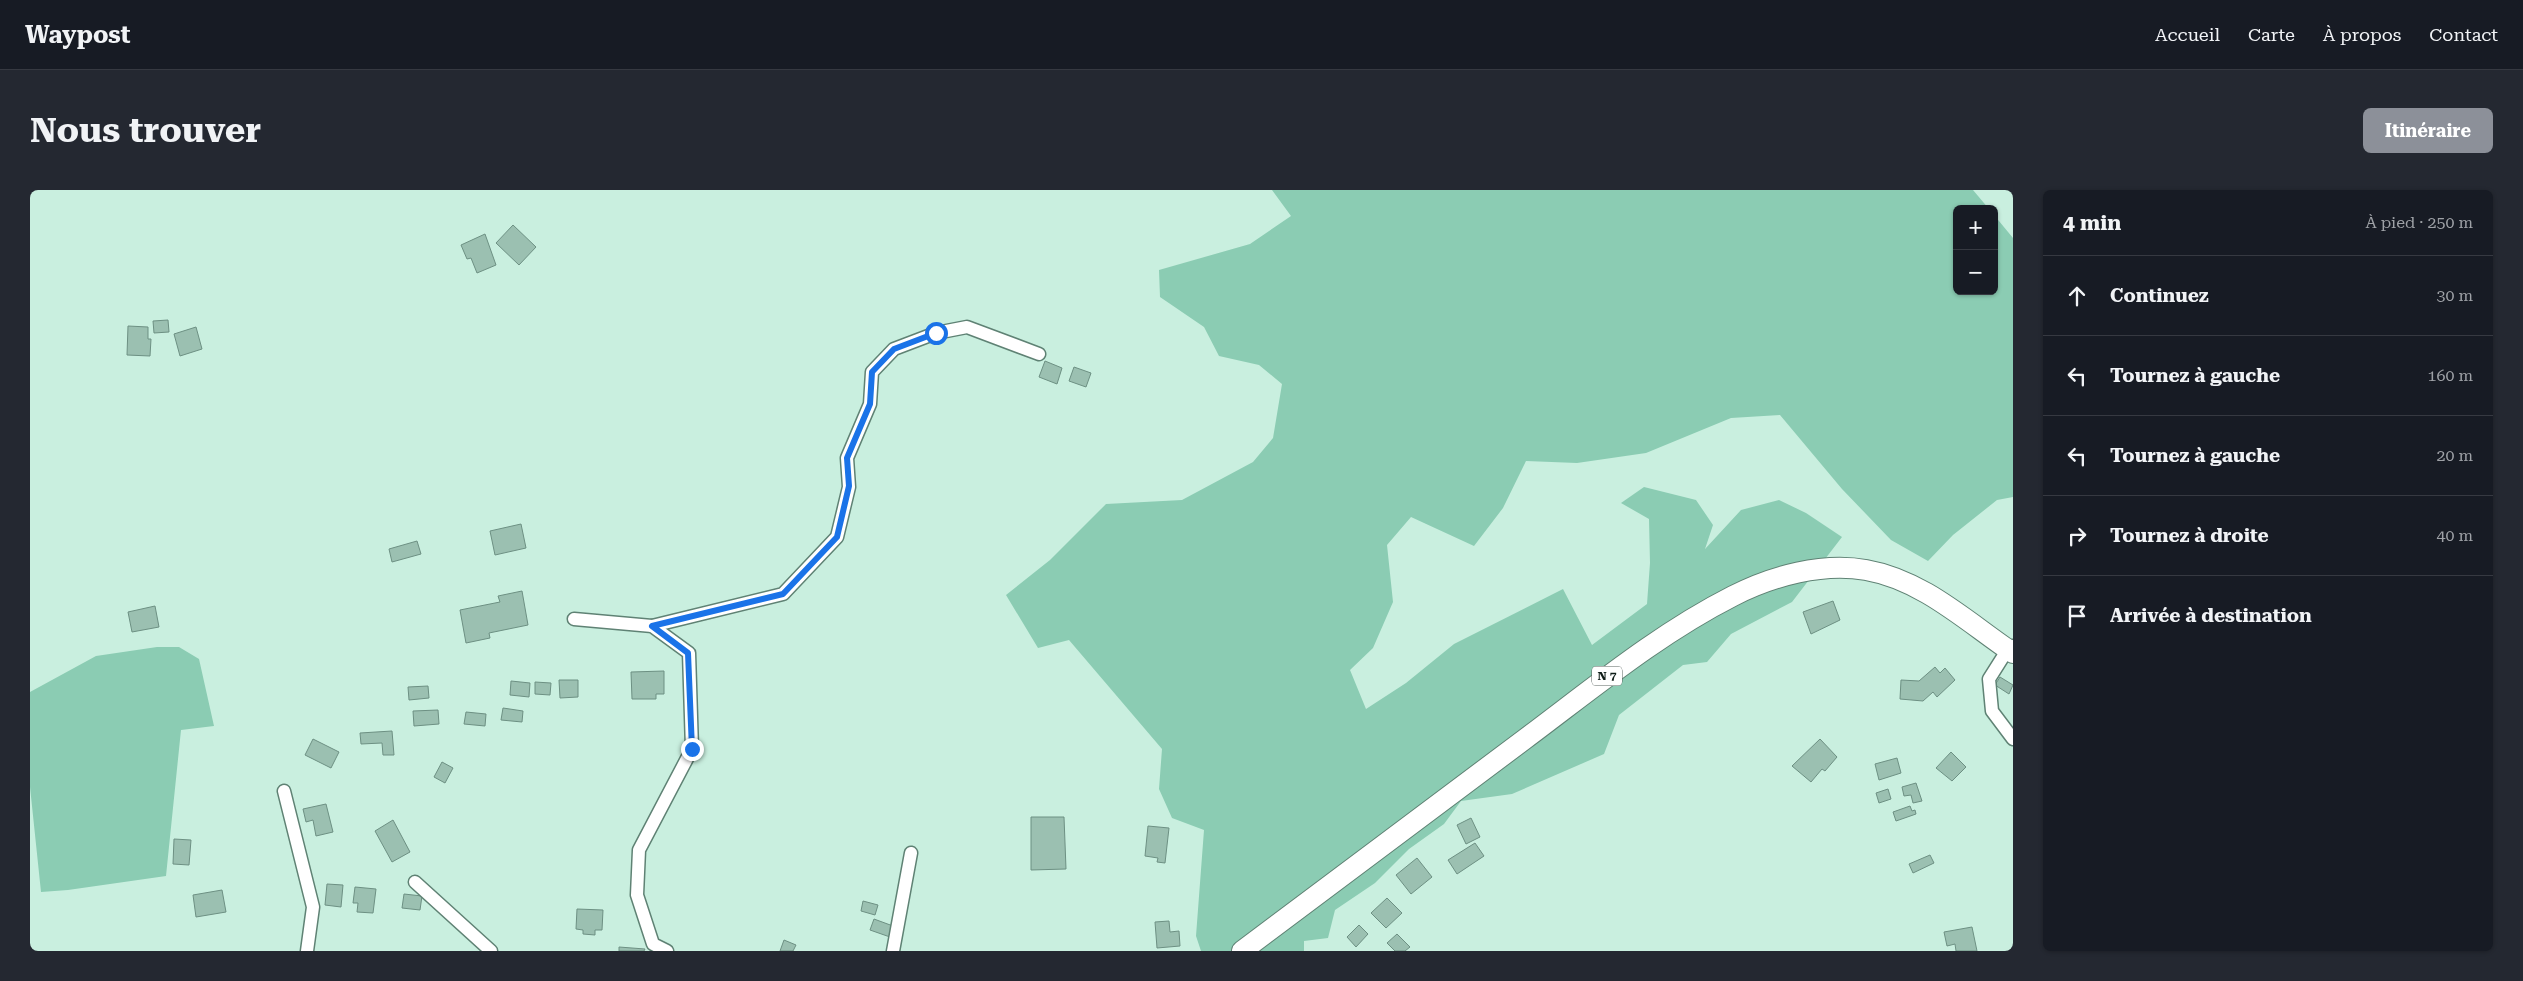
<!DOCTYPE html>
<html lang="fr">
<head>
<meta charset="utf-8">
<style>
	:root { --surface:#171b24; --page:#242831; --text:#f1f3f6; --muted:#9ea1a6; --line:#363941; --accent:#8c9099 }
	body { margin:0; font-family:"Roboto Serif",serif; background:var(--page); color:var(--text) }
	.controls { position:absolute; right:15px; top:15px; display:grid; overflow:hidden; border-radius:8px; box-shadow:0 1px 4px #0004 }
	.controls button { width:45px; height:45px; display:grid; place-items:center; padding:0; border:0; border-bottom:1px solid var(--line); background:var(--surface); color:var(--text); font:25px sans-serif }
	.stop { position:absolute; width:15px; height:15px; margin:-11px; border:4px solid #1a73e8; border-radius:50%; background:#fff }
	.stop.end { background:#1a73e8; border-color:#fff; box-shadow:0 1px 5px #0008 }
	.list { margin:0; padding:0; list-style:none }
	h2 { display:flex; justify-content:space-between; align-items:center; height:65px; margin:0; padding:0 20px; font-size:21px }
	h2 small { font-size:16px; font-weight:400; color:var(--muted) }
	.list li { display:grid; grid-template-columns:32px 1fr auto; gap:15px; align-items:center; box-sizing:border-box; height:80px; padding:0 20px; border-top:1px solid var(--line) }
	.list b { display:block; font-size:19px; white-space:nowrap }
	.list em { font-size:16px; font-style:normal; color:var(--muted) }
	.icon { flex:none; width:28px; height:28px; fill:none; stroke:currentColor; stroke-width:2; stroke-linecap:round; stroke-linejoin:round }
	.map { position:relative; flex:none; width:1983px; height:761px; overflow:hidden; border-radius:8px }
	header { display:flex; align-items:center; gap:30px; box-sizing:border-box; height:70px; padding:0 25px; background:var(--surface); border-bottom:1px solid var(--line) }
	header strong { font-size:24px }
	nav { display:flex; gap:28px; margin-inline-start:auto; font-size:18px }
	.intro { display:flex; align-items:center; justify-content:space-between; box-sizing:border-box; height:120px; padding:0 30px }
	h1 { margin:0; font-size:35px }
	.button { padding:12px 22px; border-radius:8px; background:var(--accent); color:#fff; font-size:18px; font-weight:700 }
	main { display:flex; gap:30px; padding:0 30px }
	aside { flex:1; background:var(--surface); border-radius:8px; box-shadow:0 1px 4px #0004 }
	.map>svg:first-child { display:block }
	.green { fill:#8bccb3 }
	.building { fill:#9bc0b1; stroke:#6d9083 }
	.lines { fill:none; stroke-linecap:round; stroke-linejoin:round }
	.minor-casing { stroke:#5f8274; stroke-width:15 }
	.primary-casing { stroke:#5f8274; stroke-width:22 }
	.minor { stroke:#fff; stroke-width:12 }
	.primary { stroke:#fff; stroke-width:20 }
	.route { stroke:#1a73e8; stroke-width:6 }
	.labels { text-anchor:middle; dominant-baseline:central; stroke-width:4; stroke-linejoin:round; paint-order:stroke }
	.shield { fill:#fff; stroke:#56605d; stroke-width:1 }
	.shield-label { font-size:12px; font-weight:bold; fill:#0e1c17 }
</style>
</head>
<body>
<header>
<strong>Waypost</strong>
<nav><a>Accueil</a><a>Carte</a><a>À propos</a><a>Contact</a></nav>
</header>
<div class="intro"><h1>Nous trouver</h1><a class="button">Itinéraire</a></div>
<main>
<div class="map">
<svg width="1983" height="761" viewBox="0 0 1983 761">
	<rect width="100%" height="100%" fill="#c9efdf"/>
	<g class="green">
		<path d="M1242 0H1943L1959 19H1927V101H1964V25L1983 48V307L1967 310 1923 345 1898 371 1861 350 1812 299 1750 225 1701 228 1616 263 1547 273 1496 271 1473 318 1444 356 1381 327 1357 355 1363 412 1343 458 1320 480 1336 519 1376 493 1424 454 1533 399 1562 455 1617 414 1620 373 1619 329 1591 313 1614 297 1666 310 1683 335 1675 359 1711 320 1749 310 1776 323 1812 347 1762 412 1701 444 1677 472 1653 475 1589 525 1574 564 1482 604 1431 611 1414 634 1379 659 1345 693 1305 720 1298 748 1274 751V761H1171L1166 746 1174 640 1142 628 1129 599 1132 559 1039 450 1008 458 976 405 1020 370 1076 314 1152 310 1223 272 1243 248 1252 194 1229 175 1189 166 1174 137 1130 107 1129 80 1220 54 1261 26Z"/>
		<path d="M127 457H149L169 469 184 536 151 540 136 686 38 700 11 702 0 597V502L66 466Z"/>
	</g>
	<g class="building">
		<path d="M483 35 506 57 489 75 466 53Z"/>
		<path d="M455 44 466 75 447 83 441 68 437 69 431 55Z"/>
		<path d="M138 130 139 142 124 143 123 131Z"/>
		<path d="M98 136 118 137V149H121L120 166 97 165Z"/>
		<path d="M166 137 172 159 150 166 144 144Z"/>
		<path d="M1015 171 1032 178 1027 194 1009 187Z"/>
		<path d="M1044 177 1061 183 1056 197 1039 191Z"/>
		<path d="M491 334 496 358 465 365 460 341Z"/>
		<path d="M387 351 391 364 362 372 359 359Z"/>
		<path d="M492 401 498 435 459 443 460 448 436 453 430 420 470 412 468 406Z"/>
		<path d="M1803 411 1810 430 1781 444 1773 422Z"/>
		<path d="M125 416 129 437 102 442 98 422Z"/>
		<path d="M1905 477 1910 483 1915 478 1925 490 1907 507 1903 502 1893 511 1870 509 1871 490 1889 491Z"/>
		<path d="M634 481V504H626V509H602L601 482Z"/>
		<path d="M1970 487 1983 495 1979 504 1965 495Z"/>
		<path d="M529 490H548V507L530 508Z"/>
		<path d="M481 491 500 493 499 507 480 505Z"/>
		<path d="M505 492 521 493 520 505 505 504Z"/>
		<path d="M398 496 399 508 379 510 378 497Z"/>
		<path d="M473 518 493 521 492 532 471 530Z"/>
		<path d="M408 520 409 534 384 536 383 521Z"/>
		<path d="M436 522 456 524 455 536 434 534Z"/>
		<path d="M362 541 364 565H353L352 553 331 554 330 543Z"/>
		<path d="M283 549 309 562 301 578 275 565Z"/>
		<path d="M1790 549 1807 567 1795 581 1792 579 1781 592 1762 576Z"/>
		<path d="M1921 562 1936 577 1922 591 1906 578Z"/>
		<path d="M1867 568 1871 583 1849 590 1845 574Z"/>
		<path d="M412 572 423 578 415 593 404 587Z"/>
		<path d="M1886 593 1892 611 1883 613 1881 605 1874 606 1872 597Z"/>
		<path d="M1858 599 1861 609 1849 613 1846 603Z"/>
		<path d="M296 614 303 642 286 646 283 630 276 632 273 619Z"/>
		<path d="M1880 616 1882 621 1885 620 1886 624 1866 631 1863 622Z"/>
		<path d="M1001 627H1034L1036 679 1001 680Z"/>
		<path d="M1441 628 1450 647 1436 654 1427 635Z"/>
		<path d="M363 630 380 662 362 672 345 641Z"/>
		<path d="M1118 636 1139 638 1135 673 1127 672 1128 668 1115 666Z"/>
		<path d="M144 649 161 650 159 675 143 674Z"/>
		<path d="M1445 653 1454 666 1427 684 1418 670Z"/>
		<path d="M1900 665 1904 673 1883 683 1879 674Z"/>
		<path d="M1387 668 1402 687 1381 704 1366 685Z"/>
		<path d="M297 694 313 695 311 717 295 715Z"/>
		<path d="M325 697 346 699 343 723 327 722 328 713H323Z"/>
		<path d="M192 700 196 722 166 727 163 705Z"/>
		<path d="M374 704 392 706 390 720 372 718Z"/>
		<path d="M1357 708 1372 723 1356 738 1341 723Z"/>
		<path d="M833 711 848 715 845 725 831 721Z"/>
		<path d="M547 719 573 720 572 740H565V745L553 744V740L546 739Z"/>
		<path d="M844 729 863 736 860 747 840 740Z"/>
		<path d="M1139 731 1140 742 1149 741 1150 756 1127 758 1125 732Z"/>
		<path d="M1329 735 1338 744 1326 757 1317 747Z"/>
		<path d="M1942 737 1947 761H1926L1925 754 1917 756 1914 742Z"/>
		<path d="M1367 744 1380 757 1375 761H1365L1357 753Z"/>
		<path d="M754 750 766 755 763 761H750Z"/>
		<path d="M589 757 615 759 614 761H589Z"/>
	</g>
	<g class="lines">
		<g class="minor-casing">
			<g id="minor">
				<path d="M544 429 622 436 659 463 662 559 609 660 607 705 623 754 637 761"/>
				<path d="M622 436 753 404 807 347 819 297 817 268 840 214 842 182 864 159 906 143 937 137 1009 164"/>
				<path d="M1983 456 1978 459 1959 489 1962 521 1983 549"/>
				<path d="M254 601 283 717 277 761"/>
				<path d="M385 692 461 761"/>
				<path d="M863 761 881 663"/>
			</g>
		</g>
		<g class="primary-casing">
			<path id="primary" d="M1212 761C1306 690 1401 620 1495 549 1562 499 1628 444 1703 406 1742 386 1793 372 1836 380 1893 390 1937 432 1983 463"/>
		</g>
		<use href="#minor" class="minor"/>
		<use href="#primary" class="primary"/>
	</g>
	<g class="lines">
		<path class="route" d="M662 559 658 463 622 436 753 404 807 347 819 296 817 268 840 214 842 182 864 159 906 143"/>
	</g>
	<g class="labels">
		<rect class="shield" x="1562" y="476.5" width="30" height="19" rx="4"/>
		<g class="shield-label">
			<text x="1577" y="486">N 7</text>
		</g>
	</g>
</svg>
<div class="controls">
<button>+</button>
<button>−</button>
</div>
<div class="stop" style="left:906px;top:143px"></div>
<div class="stop end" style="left:662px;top:559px"></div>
</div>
<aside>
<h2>4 min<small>À pied · 250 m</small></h2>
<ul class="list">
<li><svg class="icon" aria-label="ahead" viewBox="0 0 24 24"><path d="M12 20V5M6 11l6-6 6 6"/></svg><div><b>Continuez</b></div><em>30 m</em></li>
<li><svg class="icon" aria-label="left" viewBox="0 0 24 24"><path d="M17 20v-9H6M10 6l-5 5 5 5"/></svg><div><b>Tournez à gauche</b></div><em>160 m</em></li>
<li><svg class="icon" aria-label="left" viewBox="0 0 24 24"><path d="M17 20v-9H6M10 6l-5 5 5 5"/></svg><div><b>Tournez à gauche</b></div><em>20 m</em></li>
<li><svg class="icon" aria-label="right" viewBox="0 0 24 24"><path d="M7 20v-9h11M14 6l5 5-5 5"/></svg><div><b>Tournez à droite</b></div><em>40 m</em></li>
<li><svg class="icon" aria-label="arrive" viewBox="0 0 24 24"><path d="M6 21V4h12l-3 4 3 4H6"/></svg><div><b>Arrivée à destination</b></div></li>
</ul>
</aside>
</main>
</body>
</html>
